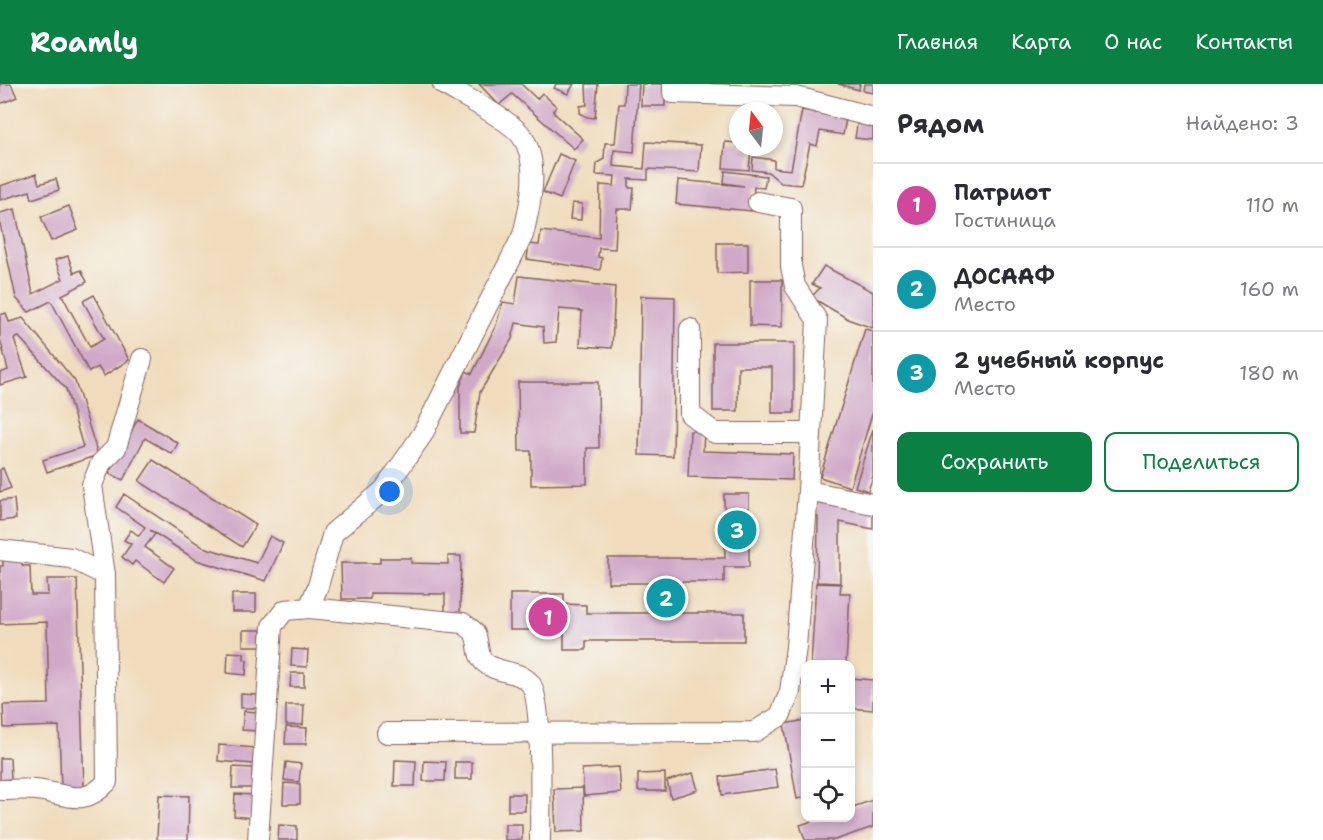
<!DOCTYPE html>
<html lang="ru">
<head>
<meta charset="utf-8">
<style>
	:root { --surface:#fff; --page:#f7f7f7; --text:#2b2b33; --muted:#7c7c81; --line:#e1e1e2; --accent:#0b8043 }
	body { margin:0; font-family:"Shantell Sans",sans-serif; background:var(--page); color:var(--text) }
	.controls { position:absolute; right:18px; bottom:18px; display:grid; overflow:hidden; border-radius:12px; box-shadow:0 3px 9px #0003 }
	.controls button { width:54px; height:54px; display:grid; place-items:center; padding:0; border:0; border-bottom:2px solid var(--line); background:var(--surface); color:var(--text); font:30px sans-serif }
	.compass { position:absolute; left:729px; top:18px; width:54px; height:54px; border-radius:50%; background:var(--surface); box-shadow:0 3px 9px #0003; rotate:345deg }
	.you { position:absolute; left:390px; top:408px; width:21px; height:21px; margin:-15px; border:4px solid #fff; border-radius:50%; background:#1a73e8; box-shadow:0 0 0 9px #1a73e833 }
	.badge { display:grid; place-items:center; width:39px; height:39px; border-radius:50%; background:var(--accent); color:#fff; font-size:20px; font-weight:700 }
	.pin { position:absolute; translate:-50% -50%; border:3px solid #fff; box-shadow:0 2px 6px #0006 }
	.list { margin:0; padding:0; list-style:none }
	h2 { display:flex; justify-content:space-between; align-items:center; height:78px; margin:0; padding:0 24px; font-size:26px }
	h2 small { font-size:20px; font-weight:400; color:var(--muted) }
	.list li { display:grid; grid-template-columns:39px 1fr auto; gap:18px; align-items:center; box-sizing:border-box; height:84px; padding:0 24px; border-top:2px solid var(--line) }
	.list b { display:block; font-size:22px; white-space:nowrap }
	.list p { margin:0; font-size:20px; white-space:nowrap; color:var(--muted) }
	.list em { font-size:20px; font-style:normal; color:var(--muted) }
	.actions { display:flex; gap:12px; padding:18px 24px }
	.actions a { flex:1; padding:14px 0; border:2px solid var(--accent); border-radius:12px; text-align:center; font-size:21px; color:var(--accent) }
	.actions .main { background:var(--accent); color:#fff }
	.icon { flex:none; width:33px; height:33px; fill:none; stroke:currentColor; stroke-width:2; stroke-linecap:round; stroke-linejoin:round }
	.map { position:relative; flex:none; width:873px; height:756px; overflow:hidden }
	header { display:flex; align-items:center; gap:36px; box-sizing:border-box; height:84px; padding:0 30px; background:var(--accent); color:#fff }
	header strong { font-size:28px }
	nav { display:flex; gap:33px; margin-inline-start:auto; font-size:21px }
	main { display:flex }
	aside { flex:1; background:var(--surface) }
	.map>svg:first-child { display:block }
	.building { fill:#d0a9c8 }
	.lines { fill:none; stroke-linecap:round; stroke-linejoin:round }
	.minor-casing { stroke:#84615e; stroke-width:22 }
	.minor { stroke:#fff; stroke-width:20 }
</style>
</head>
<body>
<header>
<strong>Roamly</strong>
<nav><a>Главная</a><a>Карта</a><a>О нас</a><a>Контакты</a></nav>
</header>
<main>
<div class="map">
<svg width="873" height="756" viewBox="0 0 873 756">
	<rect width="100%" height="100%" fill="#f6f6f2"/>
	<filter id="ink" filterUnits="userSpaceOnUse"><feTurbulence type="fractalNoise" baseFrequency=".0167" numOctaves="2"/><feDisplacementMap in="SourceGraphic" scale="12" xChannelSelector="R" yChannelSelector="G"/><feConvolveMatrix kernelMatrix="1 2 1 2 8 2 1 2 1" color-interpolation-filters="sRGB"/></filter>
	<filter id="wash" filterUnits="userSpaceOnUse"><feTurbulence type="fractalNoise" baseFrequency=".008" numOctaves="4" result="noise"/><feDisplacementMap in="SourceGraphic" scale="24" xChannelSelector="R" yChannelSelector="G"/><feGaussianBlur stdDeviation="1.35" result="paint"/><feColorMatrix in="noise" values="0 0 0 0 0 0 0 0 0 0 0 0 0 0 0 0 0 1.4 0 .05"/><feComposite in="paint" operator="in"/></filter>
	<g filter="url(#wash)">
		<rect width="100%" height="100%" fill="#f0dcbc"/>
		<g id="blocks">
			<g class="building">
				<path d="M0 0H11L17 13 0 20Z"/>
				<path d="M479 0H521L537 15 542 9 556 22 553 28 583 55 574 65 512 10 499 21Z"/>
				<path d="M556 0H574L568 10 554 4Z"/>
				<path d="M586 0H598L595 34 587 33 580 29V22L587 21Z"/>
				<path d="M625 0H639L634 68 614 66 613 82 644 85 646 58 701 61 699 88 648 85V96L629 95V104H634L632 125H617L615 165 599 164 598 173 602 174 600 186 527 175 529 160 539 161 541 147 599 154 600 101 614 102 615 92 596 91 597 79 604 75 605 59H615L619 20H624Z"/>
				<path d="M642 0H665V22H641Z"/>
				<path d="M838 0H860L859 6Z"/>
				<path d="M864 0H873V9L863 7Z"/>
				<path d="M802 26 846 35 843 51 820 47 817 62 810 60 801 101 781 99 768 88 752 86 753 73 774 76V84L791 86Z"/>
				<path d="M858 35 873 37V56L855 54Z"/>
				<path d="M725 58 738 59V63H751L749 86 723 84Z"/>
				<path d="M559 70 575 77 560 115 543 108Z"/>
				<path d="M725 87 766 92 764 104 754 103 752 127 676 120 678 96 744 102 724 99Z"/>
				<path d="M36 90 39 100 56 95 59 106 32 115 30 107 0 116V102Z"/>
				<path d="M572 119 582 120 581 136 570 135Z"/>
				<path d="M69 122 78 146 51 157 41 133Z"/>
				<path d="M15 125 33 210 63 195 55 176 68 172 74 189 81 186 87 198 62 211 90 263 104 255 83 217 94 211 129 276 104 292 98 283 89 288 51 217 29 228 16 214 0 140V129Z"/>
				<path d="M717 159H748V188L717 189Z"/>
				<path d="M824 182 873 208V244L850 236 811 213 820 204 812 200Z"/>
				<path d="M519 192 615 203 612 264 580 262 582 227 559 225 556 258 544 259 543 243 516 239 512 255 480 308 474 349H460V303L466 287 472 290 496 241 503 218 515 220Z"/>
				<path d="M750 196H782V243L750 242Z"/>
				<path d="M641 212 675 213 673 372 639 371Z"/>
				<path d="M6 229 9 238 23 234 75 297 98 371 47 388 43 376 83 363 66 305 19 253 14 255 27 293 0 301V289L8 286 0 255V231Z"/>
				<path d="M865 245 873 247V327L850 403 820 393Z"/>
				<path d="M713 259H794V329H772V283H738V327H713Z"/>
				<path d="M518 298H598L599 364H587V400L531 401V367H519Z"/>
				<path d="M138 335 178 359 172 370 145 354 123 396 109 389Z"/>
				<path d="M873 345V392L868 407 855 403Z"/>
				<path d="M690 347H704L703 367 793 370 792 396 688 393Z"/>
				<path d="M153 376 256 441 242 463 139 397Z"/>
				<path d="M3 384 11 404 0 408V386Z"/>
				<path d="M124 410 203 463 257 479 270 452 283 459 266 497 196 476 150 446 155 450 145 463 174 484 164 498 135 477 132 481 122 473 131 460 124 456 131 446 139 452 145 443 116 423Z"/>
				<path d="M724 410H749V483H724V498H678V529H744V557H586V566H564V546H510V510H564V520L586 521V529H654V499H608V474H725Z"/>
				<path d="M14 415 16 435 0 437V417Z"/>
				<path d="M818 415 873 428V445L840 438V499L817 498 818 433H815Z"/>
				<path d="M448 472H461L460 529H445V510L370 509V515H342L341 479H380V474H411V479L448 480Z"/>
				<path d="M22 475V482H30L31 511H48L47 495H77L84 704 61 705 59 642 4 644 3 621 49 620 47 538 0 540V482H3V476Z"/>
				<path d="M816 499 841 500 840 509H850L846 580H811Z"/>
				<rect x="232" y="510" width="24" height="18"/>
				<rect x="243" y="546" width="18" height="16"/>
				<path d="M292 565 308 566 307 583 291 582Z"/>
				<path d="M228 568 244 569V575L247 576 246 591 227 589Z"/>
				<path d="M291 589H304V603H290Z"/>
				<path d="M850 594 873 596V626L850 624Z"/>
				<path d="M241 610 257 611V624H241Z"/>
				<path d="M286 621H304L303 641H286Z"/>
				<path d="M244 627 258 628 257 647 242 646Z"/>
				<path d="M806 636V713L797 715 784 640Z"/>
				<path d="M286 643 307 644 306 660H285Z"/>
				<path d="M219 661 255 664 254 680 218 677Z"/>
				<path d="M0 674H10L11 695 0 696Z"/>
				<path d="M395 676 416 677 415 702H394Z"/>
				<path d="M424 677 446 678 445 697H423Z"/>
				<path d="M286 678 301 680 299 698 284 696Z"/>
				<rect x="455" y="678" width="17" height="17"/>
				<path d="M233 683 252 684V704H232Z"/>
				<path d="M619 683 621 709 584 712 582 685Z"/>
				<path d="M775 685 778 703 722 711 720 693Z"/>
				<path d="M665 689V707H638V690Z"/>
				<path d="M693 689 698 706 671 714 667 697Z"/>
				<path d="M284 699 300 700V720H283Z"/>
				<path d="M583 704 584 747 556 748 554 705Z"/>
				<path d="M235 710 254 711 252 734 234 732Z"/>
				<rect x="508" y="710" width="17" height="17"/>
				<path d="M159 711 189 712 188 756H157Z"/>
				<path d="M873 716V743L835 756H805L800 741 822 734H850V724Z"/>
				<rect x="505" y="740" width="17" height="16"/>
				<path d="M279 741 297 742V756H278Z"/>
			</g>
		</g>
	</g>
	<g filter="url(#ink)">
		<use href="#blocks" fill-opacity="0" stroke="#84615e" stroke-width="1.5"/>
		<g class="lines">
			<g class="minor-casing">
				<g id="minor">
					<path d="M673 0V9L796 13 873 33"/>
					<path d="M690 245V330L715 349H811"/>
					<path d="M808 407 873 420"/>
					<path d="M0 466 71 474 105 491"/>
					<path d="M309 524 318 502 333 449 384 406 422 351 523 151C530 122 541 78 521 51 510 36 461 11 443 0"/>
					<path d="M387 649 754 648 780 632 790 608 796 563 808 407 817 236 795 202 791 182V124L758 118"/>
					<path d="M0 706C14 706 29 704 43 707 70 712 85 722 107 698L105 491 92 401 101 379 116 364 142 275"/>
					<path d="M258 756 272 542 285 526 309 524 463 539C466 542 472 545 474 548 480 558 476 570 484 578 497 590 517 585 530 599 544 617 540 728 540 756"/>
				</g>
			</g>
			<use href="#minor" class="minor"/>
		</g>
	</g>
</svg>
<div class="controls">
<button>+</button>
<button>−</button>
<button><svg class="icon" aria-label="locate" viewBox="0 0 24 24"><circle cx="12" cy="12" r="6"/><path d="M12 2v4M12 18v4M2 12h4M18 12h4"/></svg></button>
</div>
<svg class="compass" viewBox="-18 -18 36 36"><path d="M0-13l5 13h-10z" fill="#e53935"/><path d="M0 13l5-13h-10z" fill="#7c7c81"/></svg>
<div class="you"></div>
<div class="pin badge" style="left:548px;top:533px;background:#d1479c">1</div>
<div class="pin badge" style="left:666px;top:514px;background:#0f9aa8">2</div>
<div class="pin badge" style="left:737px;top:446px;background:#0f9aa8">3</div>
</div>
<aside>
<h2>Рядом<small>Найдено: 3</small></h2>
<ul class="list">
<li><span class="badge" style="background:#d1479c">1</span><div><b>Патриот</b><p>Гостиница</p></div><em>110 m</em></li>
<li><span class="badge" style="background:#0f9aa8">2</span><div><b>ДОСААФ</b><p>Место</p></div><em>160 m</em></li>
<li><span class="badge" style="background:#0f9aa8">3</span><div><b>2 учебный корпус</b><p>Место</p></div><em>180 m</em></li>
</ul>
<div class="actions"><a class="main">Сохранить</a><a>Поделиться</a></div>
</aside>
</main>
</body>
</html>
